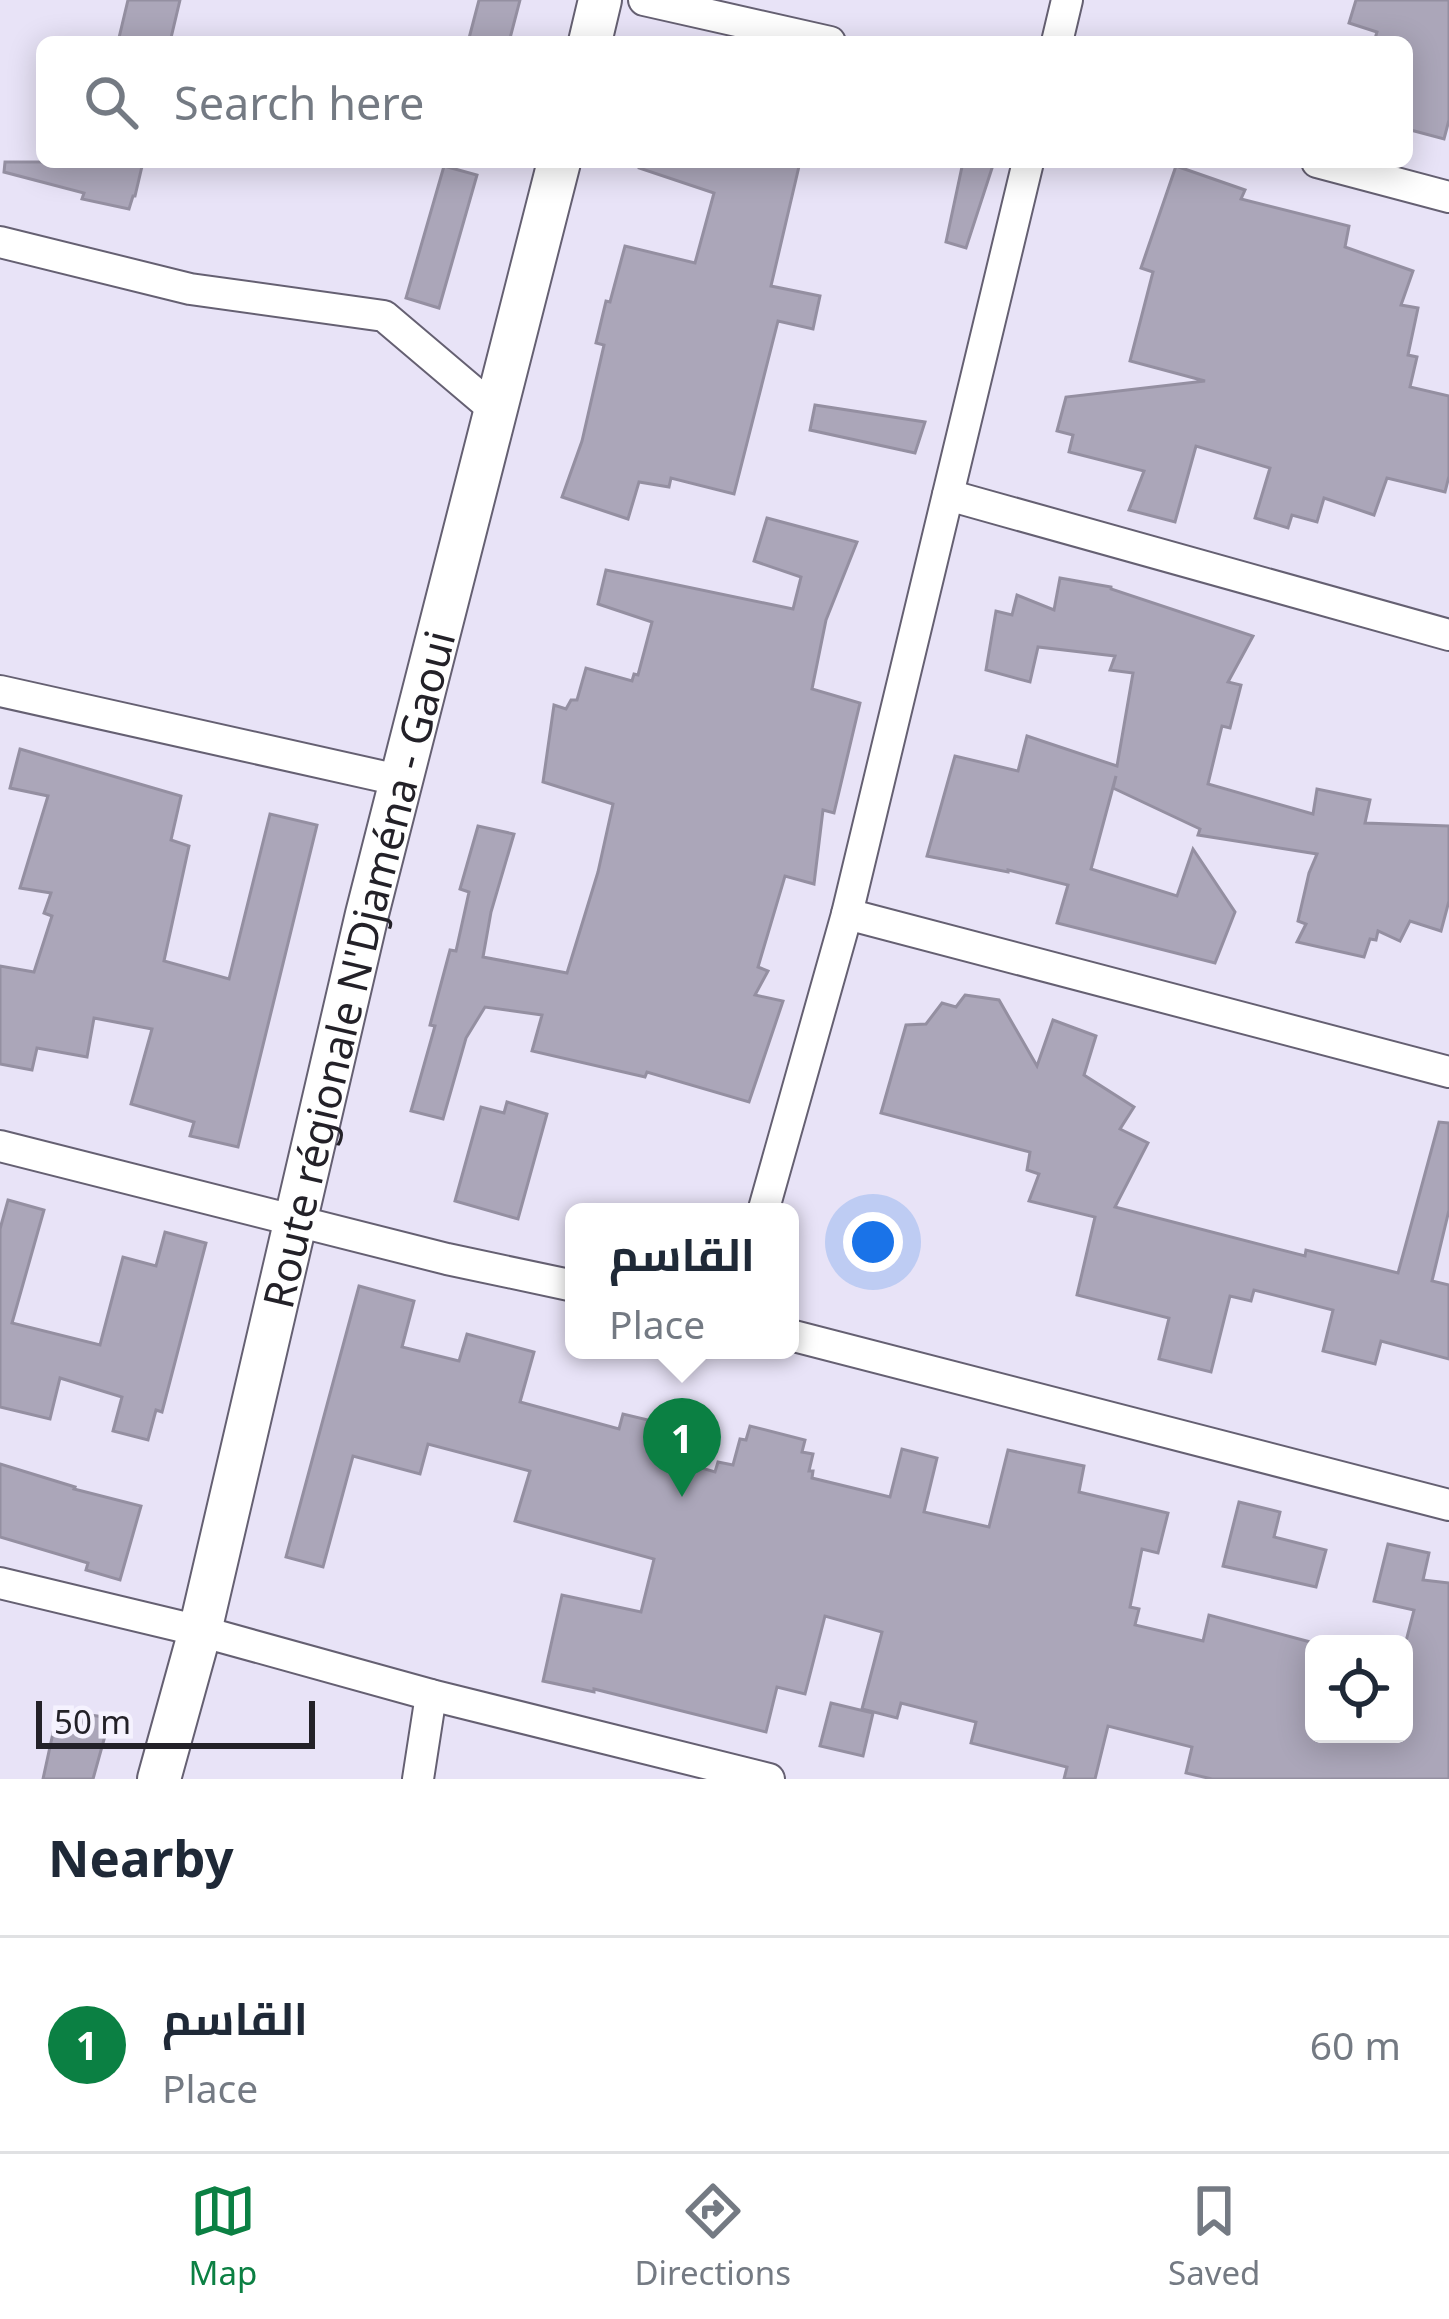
<!DOCTYPE html>
<html lang="en">
<head>
<meta charset="utf-8">
<style>
	:root { --surface:#fff; --page:#f2f2f3; --text:#1f2937; --muted:#747a83; --line:#e0e1e3; --accent:#0b8043 }
	body { margin:0; font-family:"Noto Sans",Cairo,sans-serif; background:var(--page); color:var(--text) }
	.controls { position:absolute; right:36px; bottom:36px; display:grid; overflow:hidden; border-radius:18px; box-shadow:0 6px 30px #0003 }
	.controls button { width:108px; height:108px; display:grid; place-items:center; padding:0; border:0; border-bottom:3px solid var(--line); background:var(--surface); color:var(--text); font:60px sans-serif }
	.scale { position:absolute; left:36px; bottom:30px; width:279px; box-sizing:border-box; padding-left:12px; border:6px solid #232128; border-top:0; font-size:33px; line-height:42px; white-space:nowrap; color:#232128; -webkit-text-stroke:9px #f5f2fe; paint-order:stroke }
	.you { position:absolute; left:873px; top:1242px; width:42px; height:42px; margin:-30px; border:9px solid #fff; border-radius:50%; background:#1a73e8; box-shadow:0 0 0 18px #1a73e833 }
	.badge { display:grid; place-items:center; width:78px; height:78px; border-radius:50%; background:var(--accent); color:#fff; font-size:39px; font-weight:700 }
	.pin { position:absolute; translate:-50% -99px; filter:drop-shadow(0 3px 6px #0008) }
	.pin::after { content:''; position:absolute; top:63px; width:42px; height:36px; background:inherit; clip-path:polygon(0 0,100% 0,50% 100%) }
	.popup { position:absolute; left:565px; top:1203px; width:234px; height:156px; box-sizing:border-box; display:grid; place-content:center; border-radius:18px; background:var(--surface); filter:drop-shadow(0 3px 9px #0005); font-size:39px; white-space:nowrap; color:var(--muted) }
	.popup b { font-size:45px; color:var(--text) }
	.popup::after { content:''; position:absolute; left:50%; top:100%; margin-left:-24px; border:24px solid transparent; border-top-color:var(--surface) }
	.list { margin:0; padding:0; list-style:none }
	h2 { display:flex; justify-content:space-between; align-items:center; height:156px; margin:0; padding:0 48px; font-size:51px }
	h2 small { font-size:39px; font-weight:400; color:var(--muted) }
	.list li { display:grid; grid-template-columns:78px 1fr auto; gap:36px; align-items:center; box-sizing:border-box; height:216px; padding:0 48px; border-top:3px solid var(--line) }
	.list b { display:block; font-size:45px; white-space:nowrap }
	.list p { margin:0; font-size:39px; white-space:nowrap; color:var(--muted) }
	.list em { font-size:39px; font-style:normal; color:var(--muted) }
	.icon { flex:none; width:66px; height:66px; fill:none; stroke:currentColor; stroke-width:2; stroke-linecap:round; stroke-linejoin:round }
	.map { position:relative; flex:none; width:1449px; height:1779px; overflow:hidden }
	.search { position:absolute; background:var(--surface); box-shadow:0 6px 30px #0003; left:36px; right:36px; top:36px; height:132px; display:flex; align-items:center; gap:30px; box-sizing:border-box; padding:0 42px; border-radius:18px; color:var(--muted); font-size:45px }
	.sheet { height:372px; background:var(--surface) }
	nav { display:flex; justify-content:space-around; align-items:center; box-sizing:border-box; height:168px; border-top:3px solid var(--line); background:var(--surface); font-size:33px; color:var(--muted) }
	nav a { display:grid; justify-items:center; gap:6px }
	nav .on { color:var(--accent) }
	.map>svg:first-child { display:block }
	.building { fill:#aba6b9; stroke:#948fa1; stroke-width:3 }
	.lines { fill:none; stroke-linecap:round; stroke-linejoin:round }
	.street-casing { stroke:#656072; stroke-width:34 }
	.secondary-casing { stroke:#656072; stroke-width:46 }
	.street { stroke:#fff; stroke-width:30 }
	.secondary { stroke:#fff; stroke-width:42 }
	.labels { text-anchor:middle; dominant-baseline:central; stroke-width:9; stroke-linejoin:round; paint-order:stroke }
	.street-label { font-size:42px; fill:#232128; stroke:#f5f2fe }
</style>
</head>
<body>
<div class="map">
<svg width="1449" height="1779" viewBox="0 0 1449 1779">
	<rect width="100%" height="100%" fill="#e8e3f7"/>
	<g class="building">
		<path d="M128 0H180L170 42H118Z"/>
		<path d="M479 0H520L509 42H468Z"/>
		<path d="M1356 0H1449V120L1444 139 1407 129V42H1374L1377 32 1349 23Z"/>
		<path d="M5 162H143L135 196H133L129 209 82 199 84 193 4 172Z"/>
		<path d="M639 162H800L771 286 820 296 813 329 778 321 734 494 671 478 669 487 639 482 628 519 562 497 582 441 604 345 596 343 606 301 610 302 625 246 695 263 714 193 639 168Z"/>
		<path d="M963 162H994L966 248 946 242Z"/>
		<path d="M444 166 477 175 439 308 406 298Z"/>
		<path d="M1176 166 1245 190 1241 199 1349 226 1345 247 1413 271 1401 305 1418 308 1408 355 1417 357 1410 387 1449 396V476L1445 492 1387 478 1374 515 1324 498 1317 522 1292 515 1288 528 1255 518 1270 468 1196 446 1175 522 1129 510 1144 471 1069 452 1073 435 1057 431 1066 397 1205 381 1130 361 1153 272 1141 268Z"/>
		<path d="M815 405 925 422 915 453 810 430Z"/>
		<path d="M767 518 857 542 826 620 812 689 860 703 834 813 823 810 814 884 785 876 758 967 768 971 755 995 783 1001 749 1102 647 1072 645 1077 532 1051 542 1015 485 1007 466 1038 443 1119 411 1111 435 1026 430 1025 450 950 456 951 469 892 460 889 478 826 514 834 491 912 483 957 567 973 598 872 613 804 543 782 554 705 566 709 571 700H577L586 668 632 681 634 674 638 675 652 622 598 604 606 570 793 609 801 577 754 561Z"/>
		<path d="M1060 578 1111 587V589L1253 636 1228 682 1241 685 1230 728 1222 726 1208 784 1313 814 1317 789 1370 800 1365 823 1449 826V901L1441 931 1410 921 1400 941 1378 931 1376 940 1370 939 1364 957 1297 942 1306 924 1298 921 1309 873 1317 854 1198 835 1200 829 1113 788 1116 776 1091 869 1177 896 1193 849 1235 912 1215 963 1057 923 1068 885 1008 870V872L927 856 955 756 1018 771 1027 736 1117 766 1133 673 1110 670 1115 656 1038 647 1030 682 986 670 996 611 1012 615 1017 595 1054 610Z"/>
		<path d="M20 749 181 796 171 840 189 846 164 961 229 979 270 814 317 825 238 1147 190 1136 194 1122 131 1104 152 1029 94 1018 87 1057 37 1048 32 1070 0 1064V966L34 972 52 916 44 913 51 893 20 888 48 796 10 788Z"/>
		<path d="M965 995 999 1000 1037 1066 1053 1020 1096 1036 1084 1075 1134 1107 1120 1129 1148 1143 1115 1207 1305 1256 1306 1250 1398 1273 1439 1122 1449 1123V1210L1432 1281 1449 1285V1359L1381 1341 1375 1364 1323 1351 1333 1310 1254 1290 1251 1301 1230 1296 1211 1372 1159 1359 1169 1318 1077 1295 1095 1217 1029 1201 1039 1174 1027 1170 1030 1152 881 1113 906 1025 926 1024 942 1003 956 1007Z"/>
		<path d="M507 1102 547 1114 518 1219 455 1201 481 1107 504 1113Z"/>
		<path d="M8 1200 44 1210 12 1323 100 1345 123 1257 156 1266 165 1232 206 1243 162 1412 156 1410 148 1440 113 1431 122 1397 60 1378 50 1419 0 1407V1229Z"/>
		<path d="M359 1286 414 1301 402 1347 459 1361 467 1334 534 1352 520 1402 619 1429 623 1414 665 1424 657 1455 715 1472 718 1462 733 1465 740 1439 746 1440 750 1426 805 1440 802 1452 813 1454 809 1471H813L812 1478 890 1497 902 1449 937 1458 924 1512 989 1527 1008 1450 1084 1466 1079 1492 1168 1513 1158 1553 1142 1549 1130 1607 1139 1609 1135 1625 1203 1641 1209 1615 1314 1643V1734H1404V1649L1414 1610 1374 1601 1388 1544 1429 1553 1423 1580 1449 1583V1779H1212L1186 1773 1192 1747 1108 1726 1095 1779H1064L1067 1767 971 1743 976 1722 901 1703 897 1718 862 1709 882 1632 825 1616 805 1694 777 1687 766 1732 594 1689V1692L543 1681 562 1595 641 1612 654 1559 515 1521 530 1471 428 1444 420 1474 353 1456 323 1567 286 1557Z"/>
		<path d="M0 1464 75 1487 74 1489 141 1506 120 1580 86 1570 88 1563 0 1537Z"/>
		<path d="M1239 1502 1280 1512 1274 1537 1326 1550 1316 1587 1223 1566Z"/>
		<path d="M831 1703 873 1713 863 1756 820 1746Z"/>
		<path d="M58 1710 110 1718 93 1779H43Z"/>
	</g>
	<g class="lines">
		<g class="street-casing">
			<g id="street">
				<path d="M644 0 830 42"/>
				<path d="M1057 42 1067 0"/>
				<path d="M1317 162 1449 197"/>
				<path d="M0 242 190 289 384 316 496 411"/>
				<path d="M948 495 1449 635"/>
				<path d="M0 691 403 781"/>
				<path d="M847 914 1449 1072"/>
				<path d="M0 1146 447 1259 574 1286"/>
				<path d="M763 1212 847 914 1028 162"/>
				<path d="M790 1335 1449 1505"/>
				<path d="M0 1583 200 1631 431 1695 769 1779"/>
				<path d="M418 1779 431 1695"/>
			</g>
		</g>
		<g class="secondary-casing">
			<g id="secondary">
				<path d="M590 42 600 0"/>
				<path id="s1" d="M159 1779 200 1631 367 914 559 162"/>
			</g>
		</g>
		<use href="#street" class="street"/>
		<use href="#secondary" class="secondary"/>
	</g>
	<g class="labels">
		<g class="street-label">
			<text stroke="none"><textPath href="#s1" startOffset="834">Route régionale N'Djaména - Gaoui</textPath></text>
		</g>
	</g>
</svg>
<div class="controls">
<button><svg class="icon" aria-label="locate" viewBox="0 0 24 24"><circle cx="12" cy="12" r="6"/><path d="M12 2v4M12 18v4M2 12h4M18 12h4"/></svg></button>
</div>
<div class="scale">50 m</div>
<div class="you"></div>
<div class="pin badge" style="left:682px;top:1497px">1</div>
<div class="popup"><b>القاسم</b>Place</div>
<div class="search"><svg class="icon" aria-label="search" viewBox="0 0 24 24"><circle cx="10" cy="10" r="6"/><path d="M15 15l6 6"/></svg>Search here</div>
</div>
<section class="sheet">
<h2>Nearby<small></small></h2>
<ul class="list">
<li><span class="badge">1</span><div><b>القاسم</b><p>Place</p></div><em>60 m</em></li>
</ul>
</section>
<nav>
<a class="on"><svg class="icon" aria-label="map" viewBox="0 0 24 24"><path d="M3 6l6-2 6 2 6-2v14l-6 2-6-2-6 2zM9 4v14M15 6v14"/></svg>Map</a>
<a><svg class="icon" aria-label="directions" viewBox="0 0 24 24"><path d="M12 3l9 9-9 9-9-9zM9 14v-3h6M13 9l2 2-2 2"/></svg>Directions</a>
<a><svg class="icon" aria-label="saved" viewBox="0 0 24 24"><path d="M7 4h10v16l-5-4-5 4z"/></svg>Saved</a>
</nav>
</body>
</html>
